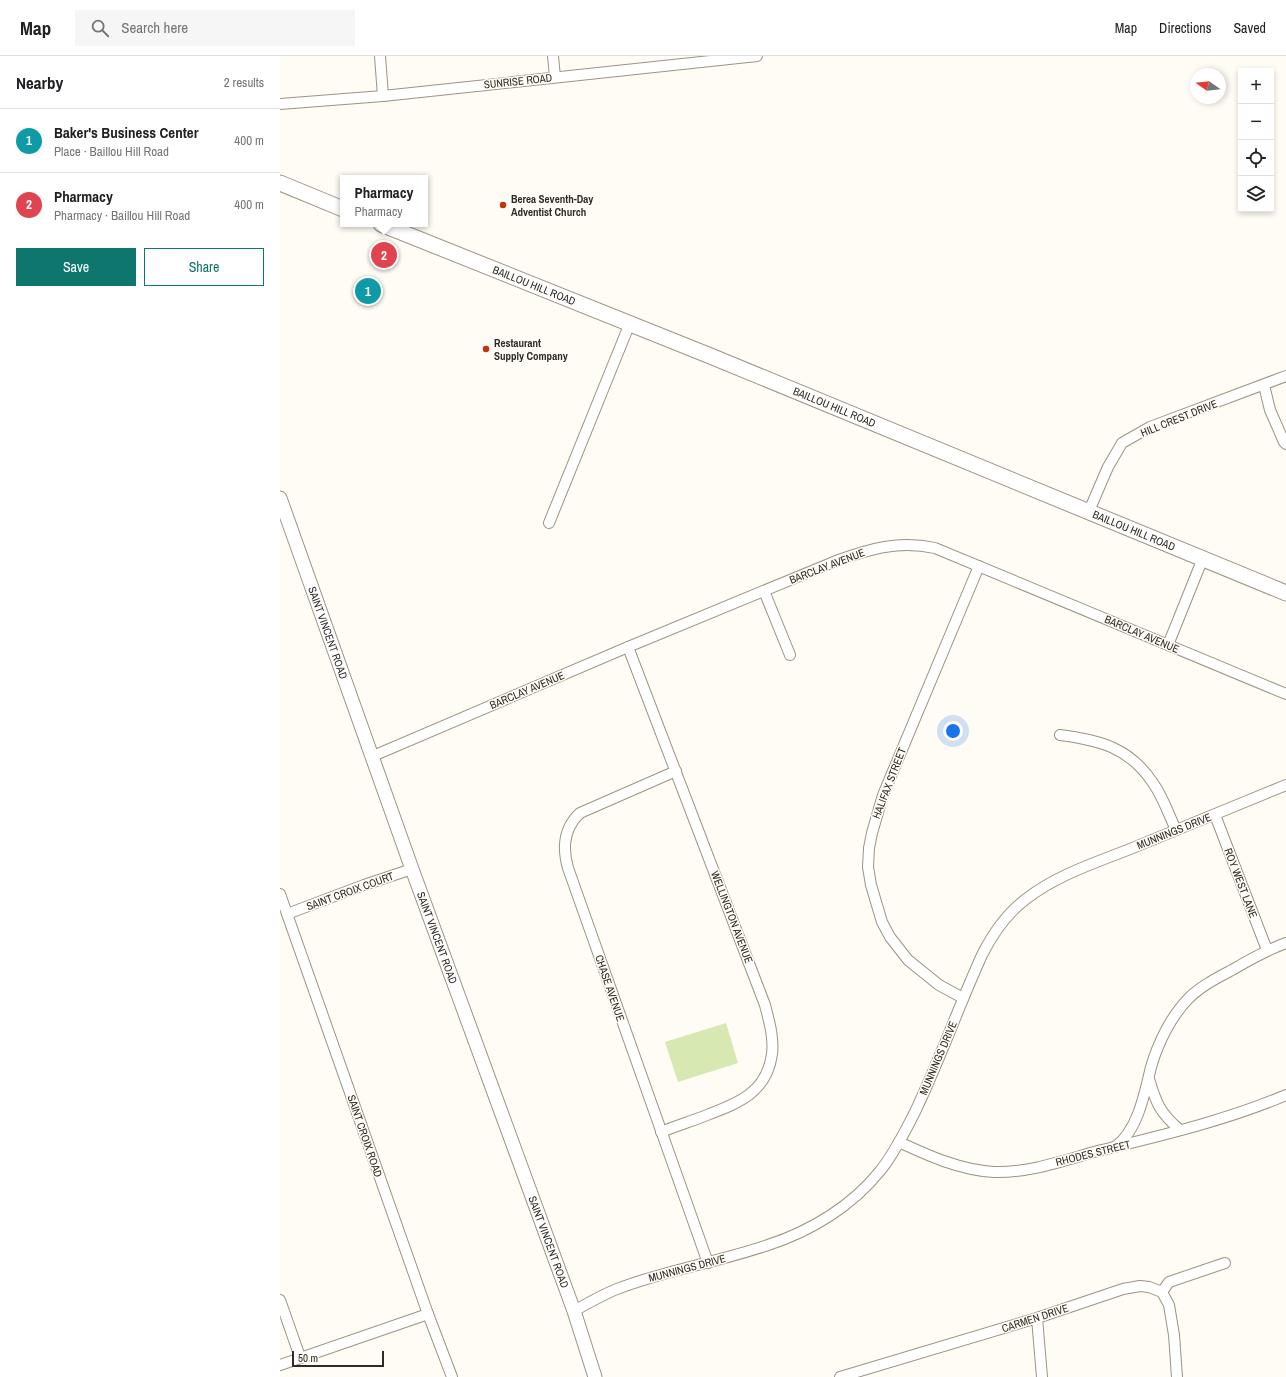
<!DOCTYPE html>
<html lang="en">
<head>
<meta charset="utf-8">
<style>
	:root { --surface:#fff; --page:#f6f6f6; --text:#202124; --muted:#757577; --line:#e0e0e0; --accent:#0f766e }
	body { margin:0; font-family:"Archivo Narrow",sans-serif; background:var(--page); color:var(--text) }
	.controls { position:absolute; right:12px; top:12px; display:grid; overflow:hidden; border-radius:0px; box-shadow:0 2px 6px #0003 }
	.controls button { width:36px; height:36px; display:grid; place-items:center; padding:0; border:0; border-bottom:1px solid var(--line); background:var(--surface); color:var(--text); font:20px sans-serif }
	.compass { position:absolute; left:910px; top:12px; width:36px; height:36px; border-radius:50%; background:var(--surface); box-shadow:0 2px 6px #0003; rotate:284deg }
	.scale { position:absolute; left:12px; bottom:10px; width:92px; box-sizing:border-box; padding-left:4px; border:2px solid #2f2a25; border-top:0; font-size:11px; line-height:14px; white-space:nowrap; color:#2f2a25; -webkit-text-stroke:3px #fffbf5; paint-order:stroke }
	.you { position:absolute; left:673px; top:675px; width:14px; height:14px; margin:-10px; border:3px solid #fff; border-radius:50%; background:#1a73e8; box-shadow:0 0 0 6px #1a73e833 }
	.badge { display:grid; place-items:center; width:26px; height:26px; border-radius:50%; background:var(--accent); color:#fff; font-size:13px; font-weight:700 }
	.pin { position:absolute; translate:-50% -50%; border:2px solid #fff; box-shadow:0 1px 4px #0006 }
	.popup { position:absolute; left:60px; top:119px; width:88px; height:52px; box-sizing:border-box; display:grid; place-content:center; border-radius:0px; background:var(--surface); filter:drop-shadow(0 1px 3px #0005); font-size:13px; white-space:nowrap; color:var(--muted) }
	.popup b { font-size:15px; color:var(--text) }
	.popup::after { content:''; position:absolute; left:50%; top:100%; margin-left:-8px; border:8px solid transparent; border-top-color:var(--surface) }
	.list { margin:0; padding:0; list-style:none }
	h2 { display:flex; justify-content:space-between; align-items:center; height:52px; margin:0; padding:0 16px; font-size:17px }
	h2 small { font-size:13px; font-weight:400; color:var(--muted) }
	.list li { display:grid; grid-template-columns:26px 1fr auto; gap:12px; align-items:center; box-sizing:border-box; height:64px; padding:0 16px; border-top:1px solid var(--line) }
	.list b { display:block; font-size:15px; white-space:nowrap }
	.list p { margin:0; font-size:13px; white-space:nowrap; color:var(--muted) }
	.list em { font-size:13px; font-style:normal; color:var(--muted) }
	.actions { display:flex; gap:8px; padding:12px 16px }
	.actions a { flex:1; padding:9px 0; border:1px solid var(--accent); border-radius:0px; text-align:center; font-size:14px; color:var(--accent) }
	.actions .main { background:var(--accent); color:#fff }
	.icon { flex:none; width:22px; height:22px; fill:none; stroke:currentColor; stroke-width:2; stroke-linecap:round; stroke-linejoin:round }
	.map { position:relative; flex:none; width:1006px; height:1321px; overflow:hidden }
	header { display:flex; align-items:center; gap:24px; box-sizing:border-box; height:56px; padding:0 20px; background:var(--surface); border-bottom:1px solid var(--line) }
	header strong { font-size:19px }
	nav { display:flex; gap:22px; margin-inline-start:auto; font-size:14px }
	.search { width:280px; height:36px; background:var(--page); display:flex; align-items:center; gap:10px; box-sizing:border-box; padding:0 14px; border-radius:0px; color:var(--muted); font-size:15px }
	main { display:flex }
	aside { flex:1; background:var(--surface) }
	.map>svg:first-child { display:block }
	.green { fill:#d7e8b2 }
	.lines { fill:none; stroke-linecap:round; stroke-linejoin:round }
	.minor-casing { stroke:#9d9385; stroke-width:12 }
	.tertiary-casing { stroke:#9d9385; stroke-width:15 }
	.secondary-casing { stroke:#9d9385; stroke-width:17 }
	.minor { stroke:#fff; stroke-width:10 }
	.tertiary { stroke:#fff; stroke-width:13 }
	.secondary { stroke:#fff; stroke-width:15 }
	.poi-dot { fill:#bf360d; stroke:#fffbf5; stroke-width:1.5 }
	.labels { text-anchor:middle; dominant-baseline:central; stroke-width:3; stroke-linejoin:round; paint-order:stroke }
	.street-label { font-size:11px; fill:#2f2a25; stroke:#fffbf5 }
	.poi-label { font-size:11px; font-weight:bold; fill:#2f2a25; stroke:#fffbf5; text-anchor:start }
</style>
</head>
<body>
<header>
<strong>Map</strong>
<div class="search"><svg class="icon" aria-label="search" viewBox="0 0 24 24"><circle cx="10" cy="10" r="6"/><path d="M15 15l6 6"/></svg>Search here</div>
<nav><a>Map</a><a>Directions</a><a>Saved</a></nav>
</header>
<main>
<aside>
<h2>Nearby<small>2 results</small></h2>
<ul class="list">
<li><span class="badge" style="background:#0f9aa8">1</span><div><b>Baker's Business Center</b><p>Place · Baillou Hill Road</p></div><em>400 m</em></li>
<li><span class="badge" style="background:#e0444e">2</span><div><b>Pharmacy</b><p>Pharmacy · Baillou Hill Road</p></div><em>400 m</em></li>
</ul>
<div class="actions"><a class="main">Save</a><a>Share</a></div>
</aside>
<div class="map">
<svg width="1006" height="1321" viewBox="0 0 1006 1321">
	<rect width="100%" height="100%" fill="#fffbf5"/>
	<path class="green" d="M446 967 458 1007 398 1026 385 986Z"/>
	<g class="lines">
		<g class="minor-casing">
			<g id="minor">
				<path d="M100 0 103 40"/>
				<path d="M273 0 275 21"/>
				<path d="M0 48 103 40 477 0"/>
				<path d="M984 329 990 354 1004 386 1006 388"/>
				<path d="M809 455 828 411 842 387 870 371 1006 320"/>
				<path d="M269 467 350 267"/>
				<path d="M484 535 510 599"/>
				<path d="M888 589 923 502"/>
				<path d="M348 591 485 949C489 965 494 981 492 998 487 1036 459 1047 427 1059 412 1065 396 1070 381 1076"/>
				<path d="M780 679C820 684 850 692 873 727 883 741 889 759 896 774"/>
				<path d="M93 700 348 591 556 505C590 493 618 484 655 492L1006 638"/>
				<path d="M396 715 300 757C284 772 282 791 288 812L428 1207"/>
				<path d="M935 759 987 894"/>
				<path d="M0 838 148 1258 172 1321"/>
				<path d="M7 858 84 829 132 813"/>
				<path d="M683 942 659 929 628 904 610 881 602 866 591 829 588 811 589 792 592 777 603 739 699 510"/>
				<path d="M869 1023C876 1047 880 1057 900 1074"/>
				<path d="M619 1086C649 1100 680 1114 714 1116 748 1117 782 1105 814 1096 879 1080 945 1065 1006 1039"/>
				<path d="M836 1090C858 1074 865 1036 871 1011 878 987 891 960 909 942 921 930 937 922 952 914 969 904 987 894 1006 887"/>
				<path d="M882 1236 889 1249 894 1279 897 1321"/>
				<path d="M882 1236 889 1226 945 1207"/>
				<path d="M0 1244 20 1301"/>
				<path d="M294 1255C308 1247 322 1239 337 1233 386 1214 439 1206 488 1189 531 1175 572 1150 600 1115 614 1098 624 1077 634 1058 659 1006 678 952 702 899 713 877 726 858 746 843 778 818 818 806 855 791 905 770 956 750 1006 729"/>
				<path d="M757 1262 762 1321"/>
				<path d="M0 1309 148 1258"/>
				<path d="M560 1321 757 1262 843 1233 860 1230 869 1231 882 1236"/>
			</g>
		</g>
		<g class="tertiary-casing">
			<g id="tertiary">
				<path id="s1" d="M0 442 132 813 294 1255 315 1321"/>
			</g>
		</g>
		<g class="secondary-casing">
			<g id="secondary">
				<path d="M0 127 63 153"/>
				<path id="s2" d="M101 168 428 299 1006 537"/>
			</g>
		</g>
		<use href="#minor" class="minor"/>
		<use href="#tertiary" class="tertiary"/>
		<use href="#secondary" class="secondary"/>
	</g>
	<g class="poi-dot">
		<circle cx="223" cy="149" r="4"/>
		<circle cx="206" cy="293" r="4"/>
	</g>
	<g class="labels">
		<g class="street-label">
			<text transform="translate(238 25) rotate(-6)">SUNRISE ROAD</text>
			<text stroke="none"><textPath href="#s2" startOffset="165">BAILLOU HILL ROAD</textPath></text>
			<text stroke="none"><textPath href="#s2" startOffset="489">BAILLOU HILL ROAD</textPath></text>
			<text transform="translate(899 362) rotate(-22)">HILL CREST DRIVE</text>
			<text stroke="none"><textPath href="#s2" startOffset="813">BAILLOU HILL ROAD</textPath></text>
			<text transform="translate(547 510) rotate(-21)">BARCLAY AVENUE</text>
			<text stroke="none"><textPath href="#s1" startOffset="143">SAINT VINCENT ROAD</textPath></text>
			<text transform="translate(862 578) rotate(23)">BARCLAY AVENUE</text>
			<text transform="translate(247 634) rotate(-23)">BARCLAY AVENUE</text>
			<text transform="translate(609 727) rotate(-69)">HALIFAX STREET</text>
			<text transform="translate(894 775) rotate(-22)">MUNNINGS DRIVE</text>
			<text transform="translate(961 827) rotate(69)">ROY WEST LANE</text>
			<text transform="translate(70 835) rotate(-20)">SAINT CROIX COURT</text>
			<text transform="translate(452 861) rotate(69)">WELLINGTON AVENUE</text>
			<text stroke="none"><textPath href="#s1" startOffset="467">SAINT VINCENT ROAD</textPath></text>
			<text transform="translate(330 932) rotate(71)">CHASE AVENUE</text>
			<text transform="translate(658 1002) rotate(-67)">MUNNINGS DRIVE</text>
			<text transform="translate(85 1080) rotate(71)">SAINT CROIX ROAD</text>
			<text transform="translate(813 1097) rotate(-14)">RHODES STREET</text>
			<text stroke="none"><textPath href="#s1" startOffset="791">SAINT VINCENT ROAD</textPath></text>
			<text transform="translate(407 1212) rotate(-15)">MUNNINGS DRIVE</text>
			<text transform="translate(755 1262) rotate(-18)">CARMEN DRIVE</text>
		</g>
		<g class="poi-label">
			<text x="231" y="143">Berea Seventh-Day<tspan x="231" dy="13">Adventist Church</tspan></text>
			<text x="214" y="287">Restaurant<tspan x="214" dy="13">Supply Company</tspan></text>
		</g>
	</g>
</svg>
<div class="controls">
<button>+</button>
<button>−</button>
<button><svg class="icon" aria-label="locate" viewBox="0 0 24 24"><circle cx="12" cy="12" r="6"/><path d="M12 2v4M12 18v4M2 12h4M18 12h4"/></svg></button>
<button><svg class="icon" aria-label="layers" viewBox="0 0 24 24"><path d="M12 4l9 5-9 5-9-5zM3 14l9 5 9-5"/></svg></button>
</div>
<svg class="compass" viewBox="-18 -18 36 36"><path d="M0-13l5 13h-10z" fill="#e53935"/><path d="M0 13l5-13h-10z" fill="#757577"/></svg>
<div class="scale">50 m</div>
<div class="you"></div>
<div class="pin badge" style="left:88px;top:235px;background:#0f9aa8">1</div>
<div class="pin badge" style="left:104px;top:199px;background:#e0444e">2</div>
<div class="popup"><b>Pharmacy</b>Pharmacy</div>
</div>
</main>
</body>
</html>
